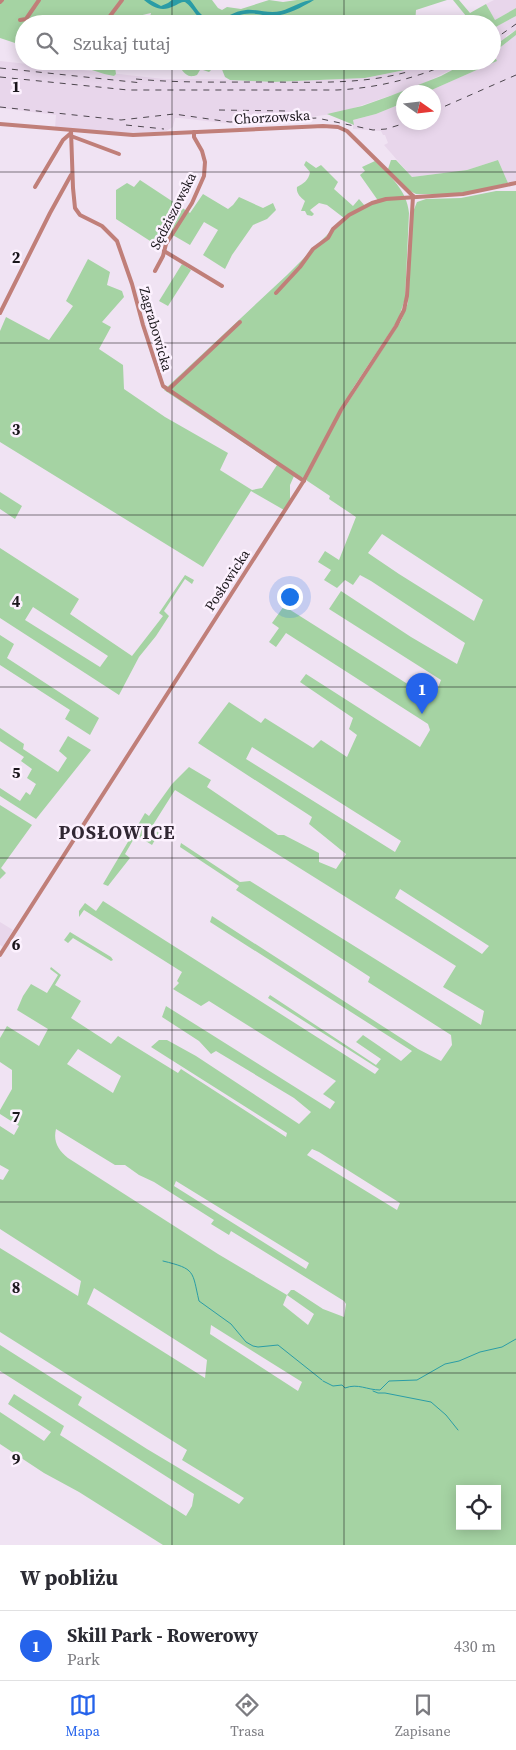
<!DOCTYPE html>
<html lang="pl">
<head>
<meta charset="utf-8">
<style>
	:root { --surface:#fff; --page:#f2f2f3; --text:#2b2b33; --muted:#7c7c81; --line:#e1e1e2; --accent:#2563eb }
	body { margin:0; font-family:"Source Serif 4",serif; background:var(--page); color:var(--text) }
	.controls { position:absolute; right:15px; bottom:15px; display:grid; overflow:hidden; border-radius:0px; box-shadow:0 2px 12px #0003 }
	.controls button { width:45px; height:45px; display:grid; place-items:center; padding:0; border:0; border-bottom:1px solid var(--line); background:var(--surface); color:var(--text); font:25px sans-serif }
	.compass { position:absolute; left:396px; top:85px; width:45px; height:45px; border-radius:50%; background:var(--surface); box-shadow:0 2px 12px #0003; rotate:104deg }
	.you { position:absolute; left:289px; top:596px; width:18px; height:18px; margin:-12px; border:4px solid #fff; border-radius:50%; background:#1a73e8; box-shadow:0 0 0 8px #1a73e833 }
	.badge { display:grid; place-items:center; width:32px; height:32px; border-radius:50%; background:var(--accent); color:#fff; font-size:16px; font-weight:700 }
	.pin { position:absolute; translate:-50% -41px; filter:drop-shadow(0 1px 2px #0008) }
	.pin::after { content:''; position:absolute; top:26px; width:18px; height:15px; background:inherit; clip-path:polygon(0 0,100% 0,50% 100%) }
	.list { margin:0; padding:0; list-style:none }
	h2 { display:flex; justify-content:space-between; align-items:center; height:65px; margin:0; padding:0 20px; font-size:21px }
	h2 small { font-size:16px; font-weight:400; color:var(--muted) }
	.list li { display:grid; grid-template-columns:32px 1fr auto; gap:15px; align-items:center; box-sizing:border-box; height:70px; padding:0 20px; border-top:1px solid var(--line) }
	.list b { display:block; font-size:19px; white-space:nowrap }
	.list p { margin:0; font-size:16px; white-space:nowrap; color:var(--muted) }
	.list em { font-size:16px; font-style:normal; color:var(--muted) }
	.icon { flex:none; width:28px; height:28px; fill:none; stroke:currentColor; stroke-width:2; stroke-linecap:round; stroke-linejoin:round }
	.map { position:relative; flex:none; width:516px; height:1545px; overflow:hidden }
	.search { position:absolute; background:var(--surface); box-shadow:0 2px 12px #0003; left:15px; right:15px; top:15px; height:55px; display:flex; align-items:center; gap:12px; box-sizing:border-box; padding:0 18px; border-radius:28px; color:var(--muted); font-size:19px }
	.sheet { height:135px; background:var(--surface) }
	nav { display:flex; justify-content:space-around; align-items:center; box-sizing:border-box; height:70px; border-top:1px solid var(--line); background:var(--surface); font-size:14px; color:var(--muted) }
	nav a { display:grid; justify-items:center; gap:2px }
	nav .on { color:var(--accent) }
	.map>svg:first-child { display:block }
	.built { fill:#e8d6eb }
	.green { fill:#a5d3a3; fill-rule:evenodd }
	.water { fill:#2b9da6 }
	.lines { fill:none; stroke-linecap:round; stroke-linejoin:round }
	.stream { stroke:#2b9da6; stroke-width:1 }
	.minor { stroke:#c07f79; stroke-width:4 }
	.rail { stroke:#4d464e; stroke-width:1; stroke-dasharray:6 6; stroke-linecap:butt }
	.grid { fill:none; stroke:#1a161b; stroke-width:1; stroke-opacity:0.55 }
	.labels { text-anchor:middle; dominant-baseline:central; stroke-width:5; stroke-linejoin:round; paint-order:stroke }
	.street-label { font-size:14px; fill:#1a161b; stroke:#fcf1fe }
	.district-label { font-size:19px; font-weight:bold; letter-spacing:1px; fill:#312733; stroke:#fcf1fe }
	.grid-label { font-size:16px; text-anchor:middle; font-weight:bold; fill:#1a161b; stroke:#fcf1fe; stroke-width:5; stroke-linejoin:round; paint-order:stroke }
</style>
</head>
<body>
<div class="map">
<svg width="516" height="1545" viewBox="0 0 516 1545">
	<rect width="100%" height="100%" fill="#f0e3f3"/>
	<g class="built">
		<path d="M494 0H516V8L495 20 486 4Z"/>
		<path d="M516 16V30L506 36V39L497 44 496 48 492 50V29Z"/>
		<path d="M516 35V181L508 183 498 160 467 170 412 177 384 145 388 143 385 135H383L381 131 353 129V120L376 114 403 103 404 122H434V92H427L497 61 493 53Z"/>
		<path d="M0 61 164 79H214L273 82 365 78 405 70 428 61H469L416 87 339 113 310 117 304 120 265 123H224L180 118H175L173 127 166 131 144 133 100 132 55 128 56 115 0 108Z"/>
		<path d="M0 922 13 930 3 947 0 945Z"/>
	</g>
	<g class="green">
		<path d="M4 0H212L218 8 222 10 227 7 241 9 269 0 283 2 297 0H447L416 10 415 24H140L150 17 151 13 126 19 121 24H24V46L0 38V1Z"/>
		<path d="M453 0H459L470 13 486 4 495 20 516 8V16L492 29V24H457L466 16Z"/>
		<path d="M516 30V35L493 53 497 61 427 92H404L403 103 376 114 353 120 354 125 327 114 362 106 390 96 441 76 469 61H492V50L496 48 497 44Z"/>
		<path d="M45 61H114L116 74 114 76C101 74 89 68 76 66 61 64 60 68 45 61Z"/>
		<path d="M153 61H185L188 65 200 70 197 75C189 78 186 75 181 69L167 68Z"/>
		<path d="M201 61H428L405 70 365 78 273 82 230 80 225 77 221 67 215 66 209 72 203 70Z"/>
		<path d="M391 160H396L412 177 467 170 498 160 508 183 461 194H416L410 191 388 169Z"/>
		<path d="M306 161 316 168 321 165 338 182 334 189 353 206 359 199 365 206 379 202 360 175 365 171 362 167 375 161C390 176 407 190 409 213L405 299 398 320 353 388 304 478 294 476 290 485V499L284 510 251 491 203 567 0 442V331L6 317 49 340 73 306 66 301 88 259 110 272 107 285 122 291 124 297 102 322 111 327 99 349 123 365 124 389 165 417 228 453 220 470 252 490 262 488 277 465 164 390 287 275 344 218 327 205 319 203 310 210 314 214 312 216 307 215 305 211H301L305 201C300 197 296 193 297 187 303 184 309 180 310 172L304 165Z"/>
		<path d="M140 180 190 213 203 194 228 209 233 205 239 197 263 208 273 203 276 210 267 219 253 225 232 255 225 269 203 255 218 230 204 222 190 245 171 234 161 248 116 219V190L127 183 134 187Z"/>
		<path d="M496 191H516V1545H163L79 1492 44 1473 0 1444V1412L44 1441 51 1432 8 1404 14 1394 64 1426 60 1435 186 1516 192 1506 194 1494 0 1371V1345L82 1397 78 1405 147 1449 239 1504 244 1498 182 1460 187 1450 0 1332V1248L78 1296 81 1281 0 1229V1179L3 1180 9 1170 0 1165V1126L14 1135 19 1126 0 1114V1110L12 1089V1070L0 1062V1038L7 1026 39 1046 48 1029 17 1010 23 996 31 984 47 993 58 975 50 969 51 967 61 975 55 985 81 1001 71 1018 111 1044 118 1036 178 1073 181 1069 286 1137 287 1133 151 1047 159 1040H167L196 1056 299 1124 311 1112 294 1098 216 1051 211 1054 199 1041 162 1017 166 1006 330 1109 335 1102 323 1094 336 1081 209 1001 201 1006 173 989 179 983 177 981 182 972 84 910 79 917V911L85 903 96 911 103 901 375 1074 379 1069 268 998 270 995 376 1065 381 1059 356 1042 363 1035 401 1061 412 1051 210 922 212 916 418 1049 441 1061 452 1045 451 1035 368 982 370 977 236 890 239 886 180 847 181 843 240 882 250 881 481 1025 484 1011 443 987 456 966 175 790 151 828 159 833 152 845 136 835 125 854 130 858 108 886 103 884 145 813 149 816 172 784 189 767 211 780 207 787 278 835H284L319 853V862L336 869 346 854 309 824 312 817 198 743 229 702 261 723 265 718 313 748 321 740 347 757 357 735 349 729 353 718 300 682 306 674 420 747 430 730 428 724 286 633 276 647 269 642 279 628 272 623 284 606 406 683 434 698 441 680 329 609 341 591 411 637 457 664 465 643 371 581 360 575 353 585 345 580 337 588 324 580 331 570 318 562 325 551 339 560 356 517 329 499 330 496 306 480 338 418 401 321 408 303 413 212 417 202 426 199 461 198ZM382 534 483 600 474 621 399 574 368 553ZM252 747 401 841 395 852 246 759ZM400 889 489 946 482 954 395 898ZM78 1049 121 1076 113 1093 67 1064ZM56 1129 115 1165H125L139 1175 154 1182 214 1220 211 1224 229 1235 231 1231 344 1301 346 1304 344 1317 323 1309 294 1290H291L287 1295 218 1254 68 1158C58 1150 53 1141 56 1129ZM312 1149 319 1152 400 1203 397 1210 307 1155ZM176 1181 309 1263 306 1269 174 1186ZM94 1288 207 1360 205 1378 87 1304ZM287 1295 314 1314 308 1325 283 1305ZM211 1325 302 1382 298 1391 210 1334ZM460 1489H497V1526H460Z"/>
		<path d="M182 264 191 270 168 306 159 301Z"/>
		<path d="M0 492 22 506 15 519 0 509Z"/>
		<path d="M0 548 79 599 70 614 132 656 163 616 159 613 185 575 194 580 192 584 185 579 164 611 169 616 156 636 139 657 119 695 0 618ZM33 607 108 656 100 667 25 620Z"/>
		<path d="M0 635 14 644 7 658 99 718 90 735 65 719 70 710 0 665Z"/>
		<path d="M0 728 24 744 23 749 58 772 67 758 59 751 68 736 91 750 36 819 0 796V788L20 801 26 792 30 795 36 784 27 778 32 769 21 761 24 757 0 741Z"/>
		<path d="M0 805 32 825 1 868 6 873 0 879Z"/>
		<path d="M70 932 111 957 113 960 111 961 73 938 68 943 64 940Z"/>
	</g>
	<path class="water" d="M144 0H150L161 6 168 3 172 0H190C194 4 197 11 202 15 218 28 229 11 246 10 257 9 269 14 281 11 292 8 302 0 314 0 302 7 288 15 274 16 264 16 254 12 244 14 230 16 222 27 207 23 197 20 194 8 185 2 180 2 179 4 174 6 162 12 154 8 144 0Z"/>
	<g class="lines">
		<g class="stream">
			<path d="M163 1261C196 1269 192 1271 199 1301L231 1324 246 1342 253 1346 258 1347 278 1345 322 1380"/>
			<path d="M323 1381 333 1386 342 1385 345 1388C358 1383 367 1390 380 1390L389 1381 417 1380 445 1364 459 1361 480 1352 502 1347 516 1339"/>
			<path d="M373 1391 378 1393H385L431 1402 446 1415 458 1430"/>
		</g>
		<g class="minor">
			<path d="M0 2 2 0"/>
			<path d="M20 20 26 19 39 0"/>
			<path d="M104 24 122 0"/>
			<path d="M75 65 78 61"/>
			<path d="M0 124 133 135 323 126 338 127 347 131 413 196"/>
			<path d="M71 131 73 188 75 208 80 215 102 226 117 241 132 284 143 325 163 386 304 481"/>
			<path d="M71 136 119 154"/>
			<path d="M35 187 63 140 71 133"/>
			<path d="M164 251 222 286"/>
			<path d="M155 271 163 256 166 244 192 203 204 176 205 162 202 151 194 137V132"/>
			<path d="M276 293 300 267 313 249 328 238 333 229 349 215 372 203 386 199 463 194 516 183"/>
			<path d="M0 313 50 213 71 175"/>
			<path d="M168 390 240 322"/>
			<path d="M0 955 303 482 341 410 396 326 404 310 407 296 413 196"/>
		</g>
		<g class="rail">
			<path d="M492 41 516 24"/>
			<path d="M465 62V61"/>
			<path d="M0 68 142 83"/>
			<path d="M0 77 128 90H337C378 88 417 78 455 61"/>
			<path d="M136 79C178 83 220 82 262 82 311 82 360 85 407 72"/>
			<path d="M0 107 121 120 174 114 230 122 317 118 373 130 386 129 409 122"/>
			<path d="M219 110 288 111"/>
			<path d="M434 111 516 75"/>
			<path d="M126 125 164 129"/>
		</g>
	</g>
	<path class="grid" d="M172 0V24M344 0V24M172 61V1545M344 61V1545M0 172H516M0 343H516M0 515H516M0 687H516M0 858H516M0 1030H516M0 1202H516M0 1373H516"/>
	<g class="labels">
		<g class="street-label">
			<text transform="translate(272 117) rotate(-3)">Chorzowska</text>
			<text transform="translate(173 211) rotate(-63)">Sędziszowska</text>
			<text transform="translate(156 329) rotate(74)">Zagrabowicka</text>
			<text transform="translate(227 580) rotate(-57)">Posłowicka</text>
		</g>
		<g class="district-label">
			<text x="117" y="832">POSŁOWICE</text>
		</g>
	</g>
	<g class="grid-label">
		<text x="16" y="92">1</text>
		<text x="16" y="263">2</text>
		<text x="16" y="435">3</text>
		<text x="16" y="607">4</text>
		<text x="16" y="778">5</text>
		<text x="16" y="950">6</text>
		<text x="16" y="1122">7</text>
		<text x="16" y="1293">8</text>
		<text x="16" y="1465">9</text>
	</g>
</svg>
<div class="controls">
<button><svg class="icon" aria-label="locate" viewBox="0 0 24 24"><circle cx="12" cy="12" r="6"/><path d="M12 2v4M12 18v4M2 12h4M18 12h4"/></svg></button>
</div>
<svg class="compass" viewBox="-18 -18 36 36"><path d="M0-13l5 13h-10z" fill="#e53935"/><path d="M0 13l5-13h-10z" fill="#7c7c81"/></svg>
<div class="you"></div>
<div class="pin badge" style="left:422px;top:714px">1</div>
<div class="search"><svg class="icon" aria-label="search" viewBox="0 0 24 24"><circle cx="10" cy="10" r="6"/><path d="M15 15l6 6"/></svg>Szukaj tutaj</div>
</div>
<section class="sheet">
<h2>W pobliżu<small></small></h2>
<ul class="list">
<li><span class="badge">1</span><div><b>Skill Park - Rowerowy</b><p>Park</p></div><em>430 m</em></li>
</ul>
</section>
<nav>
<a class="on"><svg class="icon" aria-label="map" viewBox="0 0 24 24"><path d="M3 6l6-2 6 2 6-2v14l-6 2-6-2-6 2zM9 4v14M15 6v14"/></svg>Mapa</a>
<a><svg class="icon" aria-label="directions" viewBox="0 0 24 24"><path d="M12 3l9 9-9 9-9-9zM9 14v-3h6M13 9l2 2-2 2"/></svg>Trasa</a>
<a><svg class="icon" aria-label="saved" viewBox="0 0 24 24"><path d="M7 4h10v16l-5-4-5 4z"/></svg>Zapisane</a>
</nav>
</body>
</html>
